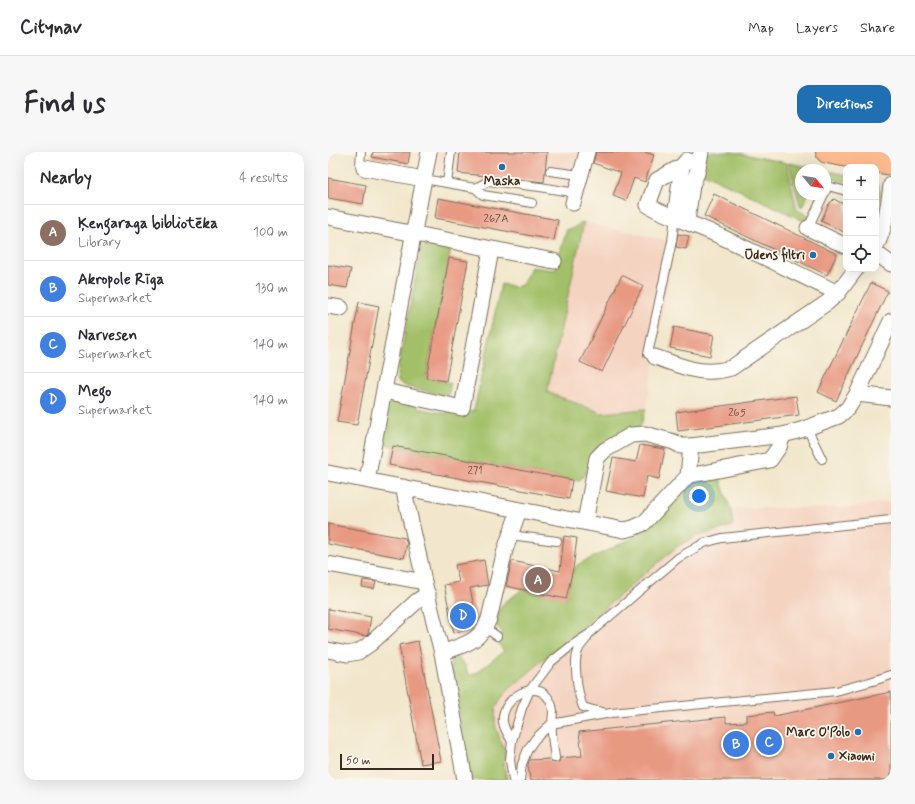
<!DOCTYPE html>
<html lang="en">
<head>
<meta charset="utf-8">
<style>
	:root { --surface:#fff; --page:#f7f7f7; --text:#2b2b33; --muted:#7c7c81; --line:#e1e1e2; --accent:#1f6fb2 }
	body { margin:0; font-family:Mynerve,sans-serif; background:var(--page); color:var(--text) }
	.controls { position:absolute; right:12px; top:12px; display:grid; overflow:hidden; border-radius:8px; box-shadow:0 4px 16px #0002 }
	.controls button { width:36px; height:36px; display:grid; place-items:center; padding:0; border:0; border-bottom:1px solid var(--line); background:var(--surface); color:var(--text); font:20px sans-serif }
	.compass { position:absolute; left:467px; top:12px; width:36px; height:36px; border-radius:50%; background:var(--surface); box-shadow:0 4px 16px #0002; rotate:120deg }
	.scale { position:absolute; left:12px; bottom:10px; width:94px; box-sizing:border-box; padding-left:4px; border:2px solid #3b2a1e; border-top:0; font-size:11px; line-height:14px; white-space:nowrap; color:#3b2a1e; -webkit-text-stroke:3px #fbf7ec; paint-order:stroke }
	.you { position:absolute; left:371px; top:344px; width:14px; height:14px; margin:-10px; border:3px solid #fff; border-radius:50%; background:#1a73e8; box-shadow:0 0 0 6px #1a73e833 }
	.badge { display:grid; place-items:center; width:26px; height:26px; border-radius:50%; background:var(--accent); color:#fff; font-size:13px; font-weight:700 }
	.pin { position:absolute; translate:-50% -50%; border:2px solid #fff; box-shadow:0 1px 4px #0006 }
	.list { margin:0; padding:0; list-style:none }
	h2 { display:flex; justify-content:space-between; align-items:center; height:52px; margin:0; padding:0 16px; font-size:17px }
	h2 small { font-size:13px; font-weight:400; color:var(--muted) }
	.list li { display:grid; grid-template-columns:26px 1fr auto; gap:12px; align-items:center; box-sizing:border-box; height:56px; padding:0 16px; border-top:1px solid var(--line) }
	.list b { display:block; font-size:15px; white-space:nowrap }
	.list p { margin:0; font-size:13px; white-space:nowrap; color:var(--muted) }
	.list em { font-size:13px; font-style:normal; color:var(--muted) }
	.icon { flex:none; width:22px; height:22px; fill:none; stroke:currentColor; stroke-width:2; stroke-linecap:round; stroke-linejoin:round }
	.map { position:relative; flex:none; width:563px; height:628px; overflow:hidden; border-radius:12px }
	header { display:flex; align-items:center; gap:24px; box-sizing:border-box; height:56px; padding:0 20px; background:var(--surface); border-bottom:1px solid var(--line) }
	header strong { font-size:19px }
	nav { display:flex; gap:22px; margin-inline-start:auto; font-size:14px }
	.intro { display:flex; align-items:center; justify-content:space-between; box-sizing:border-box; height:96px; padding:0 24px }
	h1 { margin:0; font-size:28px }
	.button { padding:10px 18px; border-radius:12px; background:var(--accent); color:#fff; font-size:14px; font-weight:700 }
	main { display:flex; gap:24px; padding:0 24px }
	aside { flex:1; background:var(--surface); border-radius:12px; box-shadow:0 4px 16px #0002 }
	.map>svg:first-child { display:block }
	.built { fill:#f4d3c0 }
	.green { fill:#a1c068; stroke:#6e7543 }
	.building { fill:#e89982 }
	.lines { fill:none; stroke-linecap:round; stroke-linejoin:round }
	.lane-casing { stroke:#7b6c5b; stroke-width:10 }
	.street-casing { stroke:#7b6c5b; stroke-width:17 }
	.highway-casing { stroke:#7b6c5b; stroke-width:24 }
	.lane { stroke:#fff; stroke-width:8 }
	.street { stroke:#fff; stroke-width:15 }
	.highway { stroke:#fcba8e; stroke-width:22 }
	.poi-dot { fill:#1f6fb2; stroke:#fbf7ec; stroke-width:1.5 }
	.labels { text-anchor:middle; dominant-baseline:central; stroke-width:3.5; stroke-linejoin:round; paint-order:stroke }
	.number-label { font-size:11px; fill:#664637 }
	.poi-label { font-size:13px; font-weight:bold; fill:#3b2a1e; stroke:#fbf7ec; text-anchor:end }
</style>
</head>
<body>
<header>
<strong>Citynav</strong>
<nav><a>Map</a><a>Layers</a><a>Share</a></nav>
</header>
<div class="intro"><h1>Find us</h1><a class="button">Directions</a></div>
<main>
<aside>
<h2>Nearby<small>4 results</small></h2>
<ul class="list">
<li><span class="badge" style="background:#8d6e63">A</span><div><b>Ķengaraga bibliotēka</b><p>Library</p></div><em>100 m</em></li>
<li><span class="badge" style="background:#3f7fe0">B</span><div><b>Akropole Rīga</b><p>Supermarket</p></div><em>130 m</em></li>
<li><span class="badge" style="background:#3f7fe0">C</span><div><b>Narvesen</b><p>Supermarket</p></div><em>140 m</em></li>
<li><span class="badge" style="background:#3f7fe0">D</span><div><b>Mego</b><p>Supermarket</p></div><em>140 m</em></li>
</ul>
</aside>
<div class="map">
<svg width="563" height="628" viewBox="0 0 563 628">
	<rect width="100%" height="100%" fill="#fbf7ec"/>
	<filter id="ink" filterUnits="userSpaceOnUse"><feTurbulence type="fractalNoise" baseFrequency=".025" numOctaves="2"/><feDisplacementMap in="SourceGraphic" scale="8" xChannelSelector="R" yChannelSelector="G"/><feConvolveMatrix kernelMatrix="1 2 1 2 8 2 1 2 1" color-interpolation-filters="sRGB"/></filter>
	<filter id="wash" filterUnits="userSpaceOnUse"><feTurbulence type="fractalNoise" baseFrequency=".012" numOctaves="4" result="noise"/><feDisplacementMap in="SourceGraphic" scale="16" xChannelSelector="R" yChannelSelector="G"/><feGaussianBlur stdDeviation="0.9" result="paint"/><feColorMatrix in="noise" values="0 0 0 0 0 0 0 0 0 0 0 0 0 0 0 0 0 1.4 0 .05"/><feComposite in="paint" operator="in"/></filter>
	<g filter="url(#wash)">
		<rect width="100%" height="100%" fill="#f2e7cc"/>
		<g class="built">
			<path d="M105 0H251L236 44 102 18Z"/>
			<path d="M256 70 347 90 318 257 274 261 219 240Z"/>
			<path d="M563 349V628H166L151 538 393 356H519Z"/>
		</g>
		<g class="green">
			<path d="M379 0H405L459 11 469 58 482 64 480 68 476 69 373 20Z"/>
			<path d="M461 11 496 18H473V42H480L474 55 472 54Z"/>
			<path d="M497 18 518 23V30L497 25Z"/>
			<path d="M548 31C555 39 552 48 550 58L548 57Z"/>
			<path d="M256 70 219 240 274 261 318 257 312 276 285 286 266 298 258 321 252 328H244L65 294 50 290 60 243 89 248V256L119 262 120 257 138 260 146 259 173 132 186 135 194 133 203 115 227 118 239 77H243Z"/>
			<path d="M100 92 123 96 98 225 123 231 120 244 76 234 70 230 69 222 93 97Z"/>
			<path d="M391 324 403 358 405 372 404 374 370 384 350 394 179 539 172 548 168 556 167 567 168 576 177 601 176 615 179 628H142L122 510 128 503 137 513 141 523 147 522 176 499 169 490 175 480 166 472C168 465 171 457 176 451 182 446 188 443 194 437L238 446 244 421 249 413 309 384 365 327Z"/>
		</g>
		<g id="blocks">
			<g class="building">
				<path d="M45 0H82L80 12 44 5Z"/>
				<path d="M132 0H219L216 30 162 24H158L130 21Z"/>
				<path d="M268 0H316L326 3 317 30 306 26 298 49 285 44 293 21 265 11Z"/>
				<path d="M0 26 38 33 35 52 0 46Z"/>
				<path d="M386 42 509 102 499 123 376 64Z"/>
				<path d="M110 46 230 68 226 88 107 66Z"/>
				<path d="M506 47 513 51 518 50V81L493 69 501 52Z"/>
				<path d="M350 82 361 84 358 97 348 95Z"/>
				<path d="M121 106 140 109 118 229 98 226Z"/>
				<path d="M0 113 23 117 19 136 0 133Z"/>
				<path d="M294 123 315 134 274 220 252 210Z"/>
				<path d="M543 131 560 139 508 249 490 240Z"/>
				<path d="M31 150 51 154 29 273 9 270Z"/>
				<path d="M346 175 386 183 382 204 342 196Z"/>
				<path d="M468 244 471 263 350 279 348 260Z"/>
				<path d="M312 293 337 297 331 327 319 324 315 346 278 339 285 306 308 310Z"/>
				<path d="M65 294 244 328 241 347 61 313Z"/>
				<path d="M0 372 77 386 79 392 76 406 0 392Z"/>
				<path d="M236 384 249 386 245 417 238 447 178 434 184 409 232 419Z"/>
				<path d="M156 408 160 433 142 436 149 470 144 476 126 481 116 433 131 430 127 413Z"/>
				<path d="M35 428 48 430 46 437 34 435Z"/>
				<path d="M0 457 43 465 40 482 38 484 0 477Z"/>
				<path d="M90 489 113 609 93 612 71 493Z"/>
				<path d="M563 540V628H202L200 613 201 608 222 607 223 610 227 611 231 610 232 606 254 604 251 580 398 565V571L418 570V563L445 560 446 564Z"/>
			</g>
		</g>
	</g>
	<g filter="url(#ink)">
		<use href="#blocks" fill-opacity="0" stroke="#7b6c5b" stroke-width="1"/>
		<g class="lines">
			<g class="lane-casing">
				<g id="lane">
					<path d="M33 0 32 13 36 16"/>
					<path d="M222 19 252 23"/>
					<path d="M96 27 147 36 161 29 212 35 248 41"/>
					<path d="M119 31 123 0"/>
					<path d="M147 36 155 43 204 51"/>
					<path d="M497 41 500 34 518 39"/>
					<path d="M480 76 496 42"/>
					<path d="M327 205 320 202 344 89 347 65"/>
					<path d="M479 276 494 307"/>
					<path d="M182 383 229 389"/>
					<path d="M157 476 169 484"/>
					<path d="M259 486C256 490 251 495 250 499 245 511 250 543 255 555L265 558 274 560"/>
					<path d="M184 589C180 583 176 577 175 570 172 546 210 524 222 549 227 558 224 564 224 573 223 584 226 596 227 606"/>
					<path d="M185 628 182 608 184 589 194 556 202 538 223 510 243 494 261 482 350 406 376 391 394 386 563 368"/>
					<path d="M192 628 194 612 200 597 207 587 223 572 283 561 508 539 545 529 563 523"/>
				</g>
			</g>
			<g class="street-casing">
				<g id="street">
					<path d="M354 14 329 28 320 53C340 65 363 71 385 81 427 100 468 121 510 141"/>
					<path d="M36 16 96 27"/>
					<path d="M245 51 259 0"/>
					<path d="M0 65 226 109"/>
					<path d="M347 65 354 14 359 8"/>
					<path d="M359 69 364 33 369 21 373 0"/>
					<path d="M480 76 518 94"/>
					<path d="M548 94C556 80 561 50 563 33"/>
					<path d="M548 101 563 112"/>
					<path d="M0 154 13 156"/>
					<path d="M327 205C354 214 374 225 403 216L500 150 510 141 528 117"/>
					<path d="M57 239 134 256 163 98"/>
					<path d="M529 242 563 246"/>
					<path d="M0 321 296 378 305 376 316 371 360 324 363 294 455 283 473 278 511 264 520 256 529 242 563 169"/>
					<path d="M360 324 442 308 451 295 455 283"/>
					<path d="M39 328 101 0"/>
					<path d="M75 335 93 414 96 430 114 501 137 628"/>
					<path d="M257 370 269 306 277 298 303 283 317 282 346 290 353 294H363"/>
					<path d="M0 412 96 430"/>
					<path d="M0 498 19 502 30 500 42 492 89 449 100 442"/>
					<path d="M114 501C136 492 151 491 161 467L177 398 191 358"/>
				</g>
			</g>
			<g class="highway-casing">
				<path id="highway" d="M499 0 563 12"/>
			</g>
			<use href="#lane" class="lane"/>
			<use href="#street" class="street"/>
			<use href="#highway" class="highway"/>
		</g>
	</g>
	<g class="poi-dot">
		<circle cx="174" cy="15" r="4"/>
		<circle cx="485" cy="103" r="4"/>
		<circle cx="530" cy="580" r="4"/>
		<circle cx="503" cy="604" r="4"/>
	</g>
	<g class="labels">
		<g class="number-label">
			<text x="168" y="67">267A</text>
			<text x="409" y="261">265</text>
			<text x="147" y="319">271</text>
		</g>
		<g class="poi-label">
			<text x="174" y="29" text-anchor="middle">Maska</text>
			<text x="477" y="103">Ūdens filtri</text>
			<text x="522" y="580">Marc O'Polo</text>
			<text x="511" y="604" text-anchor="start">Xiaomi</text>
		</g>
	</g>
</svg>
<div class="controls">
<button>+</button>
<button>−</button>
<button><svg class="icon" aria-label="locate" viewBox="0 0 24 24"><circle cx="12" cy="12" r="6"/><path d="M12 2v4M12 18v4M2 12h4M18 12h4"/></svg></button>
</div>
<svg class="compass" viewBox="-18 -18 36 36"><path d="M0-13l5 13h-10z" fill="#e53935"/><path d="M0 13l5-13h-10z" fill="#7c7c81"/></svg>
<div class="scale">50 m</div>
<div class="you"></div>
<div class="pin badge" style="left:210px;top:428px;background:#8d6e63">A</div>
<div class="pin badge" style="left:408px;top:592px;background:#3f7fe0">B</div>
<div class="pin badge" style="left:441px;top:590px;background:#3f7fe0">C</div>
<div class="pin badge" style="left:135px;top:464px;background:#3f7fe0">D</div>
</div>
</main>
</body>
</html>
